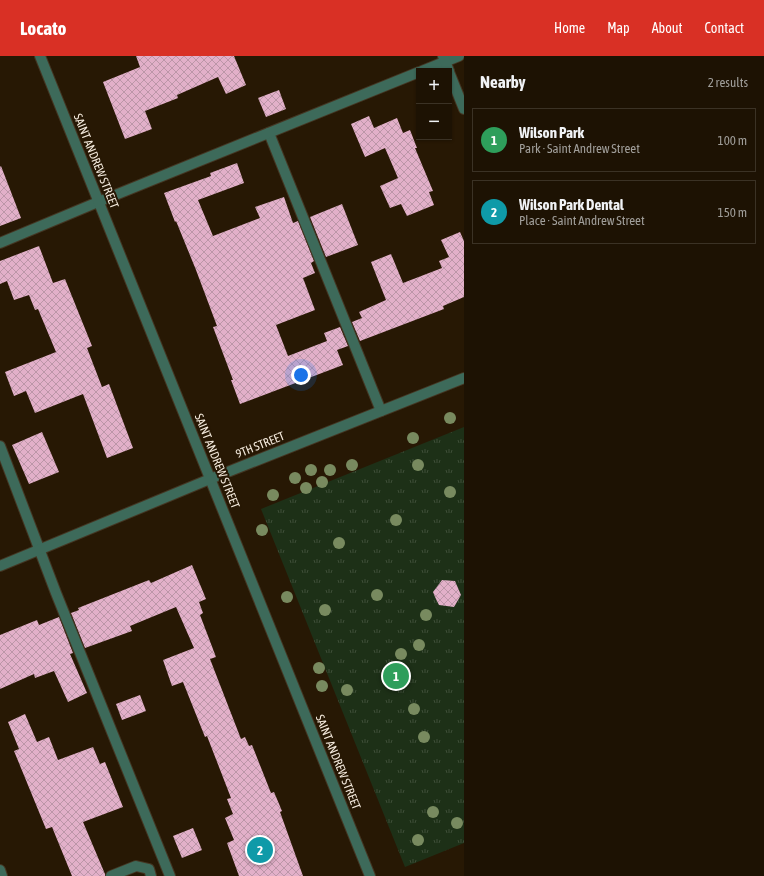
<!DOCTYPE html>
<html lang="en">
<head>
<meta charset="utf-8">
<style>
	:root { --surface:#1d1203; --page:#251b0d; --text:#f1f3f6; --muted:#a09e9a; --line:#3b3225; --accent:#d93025 }
	body { margin:0; font-family:"Asap Condensed",sans-serif; background:var(--page); color:var(--text) }
	.controls { position:absolute; right:12px; top:12px; display:grid; overflow:hidden; border-radius:0px; box-shadow:0 1px 3px #0004 }
	.controls button { width:36px; height:36px; display:grid; place-items:center; padding:0; border:0; border-bottom:1px solid var(--line); background:var(--surface); color:var(--text); font:20px sans-serif }
	.you { position:absolute; left:301px; top:319px; width:14px; height:14px; margin:-10px; border:3px solid #fff; border-radius:50%; background:#1a73e8; box-shadow:0 0 0 6px #1a73e833 }
	.badge { display:grid; place-items:center; width:26px; height:26px; border-radius:50%; background:var(--accent); color:#fff; font-size:13px; font-weight:700 }
	.pin { position:absolute; translate:-50% -50%; border:2px solid #fff; box-shadow:0 1px 4px #0006 }
	.list { margin:0; padding:0; list-style:none }
	h2 { display:flex; justify-content:space-between; align-items:center; height:52px; margin:0; padding:0 16px; font-size:17px }
	h2 small { font-size:13px; font-weight:400; color:var(--muted) }
	.list li { display:grid; grid-template-columns:26px 1fr auto; gap:12px; align-items:center; box-sizing:border-box; height:64px; margin:0 8px 8px; padding:0 8px; border:1px solid var(--line); border-radius:0px }
	.list b { display:block; font-size:15px; white-space:nowrap }
	.list p { margin:0; font-size:13px; white-space:nowrap; color:var(--muted) }
	.list em { font-size:13px; font-style:normal; color:var(--muted) }
	.map { position:relative; flex:none; width:464px; height:820px; overflow:hidden }
	header { display:flex; align-items:center; gap:24px; box-sizing:border-box; height:56px; padding:0 20px; background:var(--accent); color:#fff }
	header strong { font-size:19px }
	nav { display:flex; gap:22px; margin-inline-start:auto; font-size:14px }
	main { display:flex }
	aside { flex:1; background:var(--surface) }
	.map>svg:first-child { display:block }
	.park { fill:url(#park-tufts) }
	.building { fill:url(#building-cross-hatch) }
	.lines { fill:none; stroke-linecap:round; stroke-linejoin:round }
	.service-casing { stroke:#443623; stroke-width:12 }
	.minor-casing { stroke:#443623; stroke-width:12 }
	.tertiary-casing { stroke:#443623; stroke-width:12 }
	.service { stroke:#3d6a5a; stroke-width:10 }
	.minor { stroke:#3d6a5a; stroke-width:10 }
	.tertiary { stroke:#3d6a5a; stroke-width:10 }
	.tree { fill:#788a5f }
	.labels { text-anchor:middle; dominant-baseline:central; stroke-width:4; stroke-linejoin:round; paint-order:stroke }
	.street-label { font-size:12px; fill:#f6ecdf; stroke:#271804 }
</style>
</head>
<body>
<header>
<strong>Locato</strong>
<nav><a>Home</a><a>Map</a><a>About</a><a>Contact</a></nav>
</header>
<main>
<div class="map">
<svg width="464" height="820" viewBox="0 0 464 820">
	<defs>
		<pattern id="park-tufts" width="24" height="20" patternUnits="userSpaceOnUse"><rect width="24" height="20" fill="#1d3017"/><path d="M3 7l-1-3M5 7V3M7 7l1-3M15 17l-1-3M17 17v-4M19 17l1-3" fill="none" stroke="#3e4e38"/></pattern>
		<pattern id="building-cross-hatch" width="8" height="8" patternUnits="userSpaceOnUse"><rect width="8" height="8" fill="#e2b0c9"/><path d="M0 0l8 8M0 8l8-8" fill="none" stroke="#bc96a8"/></pattern>
	</defs>
	<rect width="100%" height="100%" fill="#271804"/>
	<path class="park" d="M464 371V787L405 811 261 453Z"/>
	<g class="building">
		<path d="M136 0H234L246 29 226 38 218 21 177 39 178 42 145 55 152 73 125 83 103 26 140 11Z"/>
		<path d="M279 34 286 53 266 61 258 42Z"/>
		<path d="M369 60 374 72 397 62 403 77 410 74 417 92H415L433 135 429 136 434 149 407 160 401 148 390 152 380 130 398 122 385 92 365 101 351 68Z"/>
		<path d="M237 107 244 127 198 144 213 180 260 162 255 151 284 141 293 167 298 165 314 205 311 207 315 217 303 222 315 254 276 269 288 300 327 285 324 277 340 271 348 290 337 294 343 309 240 348 231 324H233L213 271 217 270 196 214 176 165 175 166 164 137 211 120 210 117Z"/>
		<path d="M1 110 21 162 0 170V111Z"/>
		<path d="M342 148 358 189 326 201 310 161Z"/>
		<path d="M460 176 464 185V241L443 250 444 253 360 285 352 266 362 262 359 256 386 244 371 206 391 198 403 227 442 212 439 205 449 201 441 184Z"/>
		<path d="M39 190 53 227 65 223 92 290 87 292 102 331 109 328 133 392 107 402 83 338 35 357 26 335 14 340 5 316 56 296 38 253 35 254 29 239 14 244 7 225 0 228V205Z"/>
		<path d="M42 376 59 416 29 428 12 389Z"/>
		<path d="M192 509 206 543 199 546 203 557 200 559 216 601 210 603 241 683 245 681 249 690 252 689 271 737 274 736 282 755 280 756 303 820H239L227 787 234 784 225 762 233 758 227 743 231 742 207 680 205 681 183 626 172 630 163 604 194 592 176 551 130 570 132 575 85 592 71 557 79 554 78 552 149 524 151 527Z"/>
		<path d="M442 524 455 525 461 539 454 551 439 549 435 541 433 536Z"/>
		<path d="M59 561 73 597 70 598 87 637 68 646 54 615 35 622 34 618 0 633V579L37 564 39 569Z"/>
		<path d="M140 639 146 655 122 664 116 648Z"/>
		<path d="M25 658 37 686 49 681 58 704 93 691 100 708 105 706 123 751 83 766 105 818V820H72L52 771 46 773 14 695 19 693 8 666Z"/>
		<path d="M193 772 202 794 182 802 173 780Z"/>
	</g>
	<g class="lines">
		<g class="service-casing">
			<g id="service">
				<path d="M422 15 459 0"/>
				<path d="M269 77 381 355"/>
				<path d="M0 187 98 146 419 16"/>
				<path d="M0 390 56 537 170 820"/>
				<path d="M111 820 136 810 149 813 151 820"/>
			</g>
		</g>
		<g class="minor-casing">
			<g id="minor">
				<path d="M40 0 370 820"/>
				<path d="M443 0 449 15"/>
				<path d="M449 16 464 53"/>
				<path d="M0 510 210 423 464 322"/>
			</g>
		</g>
		<g class="tertiary-casing">
			<path id="tertiary" d="M0 814 2 820"/>
		</g>
		<use href="#service" class="service"/>
		<use href="#minor" class="minor"/>
		<use href="#tertiary" class="tertiary"/>
	</g>
	<g class="tree">
		<circle cx="450" cy="362" r="6"/>
		<circle cx="413" cy="382" r="6"/>
		<circle cx="352" cy="409" r="6"/>
		<circle cx="418" cy="409" r="6"/>
		<circle cx="311" cy="414" r="6"/>
		<circle cx="330" cy="414" r="6"/>
		<circle cx="295" cy="422" r="6"/>
		<circle cx="322" cy="426" r="6"/>
		<circle cx="306" cy="432" r="6"/>
		<circle cx="450" cy="436" r="6"/>
		<circle cx="273" cy="439" r="6"/>
		<circle cx="396" cy="464" r="6"/>
		<circle cx="262" cy="474" r="6"/>
		<circle cx="339" cy="487" r="6"/>
		<circle cx="377" cy="539" r="6"/>
		<circle cx="287" cy="541" r="6"/>
		<circle cx="325" cy="554" r="6"/>
		<circle cx="426" cy="559" r="6"/>
		<circle cx="419" cy="589" r="6"/>
		<circle cx="401" cy="598" r="6"/>
		<circle cx="319" cy="612" r="6"/>
		<circle cx="391" cy="617" r="6"/>
		<circle cx="322" cy="630" r="6"/>
		<circle cx="347" cy="634" r="6"/>
		<circle cx="414" cy="653" r="6"/>
		<circle cx="424" cy="681" r="6"/>
		<circle cx="433" cy="756" r="6"/>
		<circle cx="457" cy="767" r="6"/>
		<circle cx="418" cy="784" r="6"/>
	</g>
	<g class="labels">
		<g class="street-label">
			<text transform="translate(96 105) rotate(68)">SAINT ANDREW STREET</text>
			<text transform="translate(260 389) rotate(-22)">9TH STREET</text>
			<text transform="translate(217 405) rotate(68)">SAINT ANDREW STREET</text>
			<text transform="translate(338 706) rotate(68)">SAINT ANDREW STREET</text>
		</g>
	</g>
</svg>
<div class="controls">
<button>+</button>
<button>−</button>
</div>
<div class="you"></div>
<div class="pin badge" style="left:396px;top:620px;background:#2e9e5b">1</div>
<div class="pin badge" style="left:260px;top:794px;background:#0f9aa8">2</div>
</div>
<aside>
<h2>Nearby<small>2 results</small></h2>
<ul class="list">
<li><span class="badge" style="background:#2e9e5b">1</span><div><b>Wilson Park</b><p>Park · Saint Andrew Street</p></div><em>100 m</em></li>
<li><span class="badge" style="background:#0f9aa8">2</span><div><b>Wilson Park Dental</b><p>Place · Saint Andrew Street</p></div><em>150 m</em></li>
</ul>
</aside>
</main>
</body>
</html>
